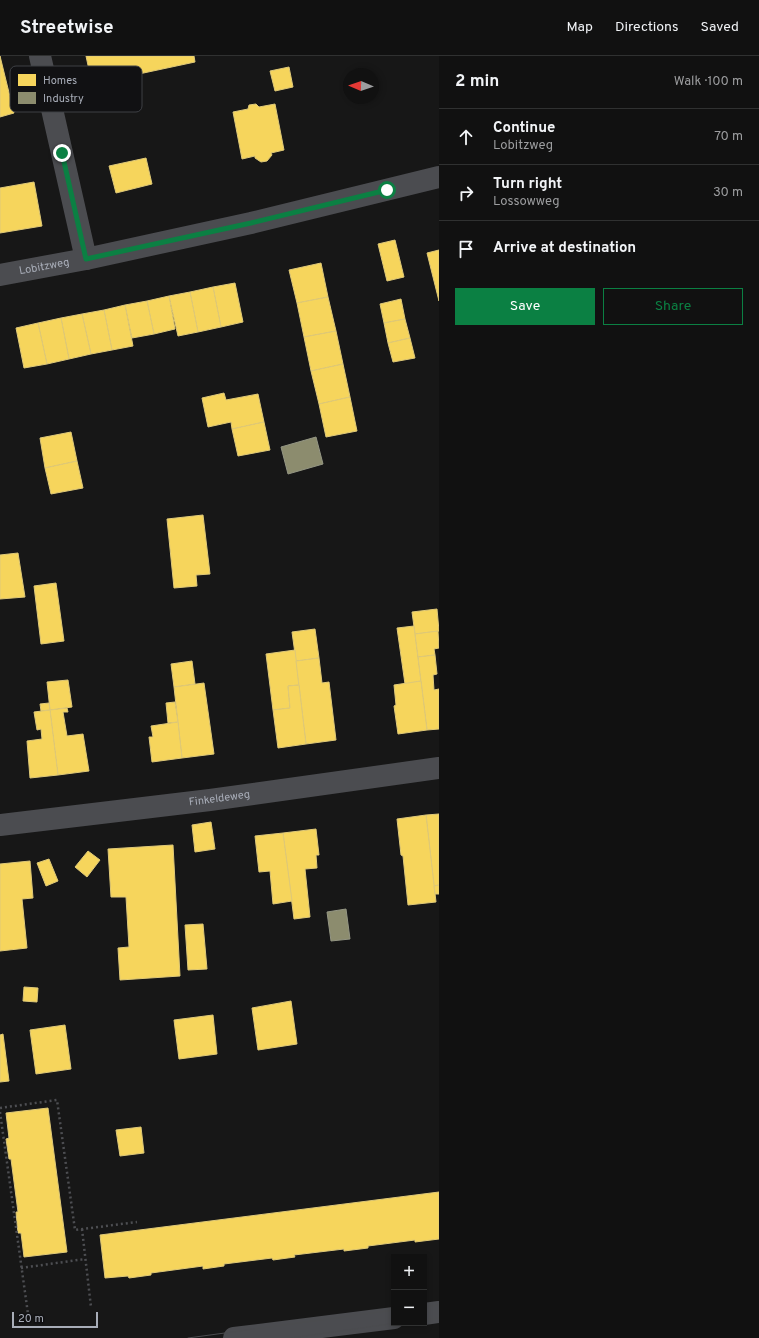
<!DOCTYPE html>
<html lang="en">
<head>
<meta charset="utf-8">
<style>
	:root { --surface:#111; --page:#1a1a1a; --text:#f1f3f6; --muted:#9c9d9f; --line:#303131; --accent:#0b8043 }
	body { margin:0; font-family:Overpass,sans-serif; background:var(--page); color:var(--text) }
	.controls { position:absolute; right:12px; bottom:12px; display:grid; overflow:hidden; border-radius:0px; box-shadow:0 2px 6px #0003 }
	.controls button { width:36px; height:36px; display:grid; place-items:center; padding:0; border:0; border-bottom:1px solid var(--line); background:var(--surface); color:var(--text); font:20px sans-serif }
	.compass { position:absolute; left:343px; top:12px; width:36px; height:36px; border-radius:50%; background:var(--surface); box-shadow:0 2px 6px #0003; rotate:272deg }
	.scale { position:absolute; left:12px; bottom:10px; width:86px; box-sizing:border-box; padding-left:4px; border:2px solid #a8adb8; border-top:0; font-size:11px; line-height:14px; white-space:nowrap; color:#a8adb8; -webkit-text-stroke:3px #111113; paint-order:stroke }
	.stop { position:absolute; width:12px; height:12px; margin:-9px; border:3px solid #0b8043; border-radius:50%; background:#fff }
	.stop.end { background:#0b8043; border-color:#fff; box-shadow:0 1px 4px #0008 }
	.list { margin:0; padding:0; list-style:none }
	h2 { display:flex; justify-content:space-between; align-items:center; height:52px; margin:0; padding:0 16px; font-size:17px }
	h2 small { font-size:13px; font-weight:400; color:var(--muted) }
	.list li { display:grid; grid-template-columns:26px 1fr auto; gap:12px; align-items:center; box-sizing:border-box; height:56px; padding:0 16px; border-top:1px solid var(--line) }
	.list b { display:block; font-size:15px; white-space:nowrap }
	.list p { margin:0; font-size:13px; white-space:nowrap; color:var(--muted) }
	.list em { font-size:13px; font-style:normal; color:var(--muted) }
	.actions { display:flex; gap:8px; padding:12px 16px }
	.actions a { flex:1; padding:9px 0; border:1px solid var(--accent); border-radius:0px; text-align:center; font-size:14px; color:var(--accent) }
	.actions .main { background:var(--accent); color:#fff }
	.icon { flex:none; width:22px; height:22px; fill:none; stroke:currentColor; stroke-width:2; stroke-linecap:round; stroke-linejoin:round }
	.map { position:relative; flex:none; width:439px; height:1282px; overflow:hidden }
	header { display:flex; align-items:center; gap:24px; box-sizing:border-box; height:56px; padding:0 20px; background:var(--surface); border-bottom:1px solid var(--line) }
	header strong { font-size:19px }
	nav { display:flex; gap:22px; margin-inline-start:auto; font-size:14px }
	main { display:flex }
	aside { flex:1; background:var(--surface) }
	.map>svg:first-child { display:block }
	.homes { fill:#f6d55c; stroke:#dfc978 }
	.industry { fill:#8c8c6e; stroke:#949684 }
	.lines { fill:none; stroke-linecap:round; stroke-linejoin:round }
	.path { stroke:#4d4e52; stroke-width:2.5; stroke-dasharray:2 3; stroke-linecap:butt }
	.minor { stroke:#4b4c50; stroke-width:22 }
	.tram { stroke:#4b4c4f; stroke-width:1 }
	.route { stroke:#0b8043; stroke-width:5 }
	.labels { text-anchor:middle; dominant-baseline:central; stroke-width:4; stroke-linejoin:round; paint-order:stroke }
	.street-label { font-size:11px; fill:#a8adb8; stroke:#111113 }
	.key { fill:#111113; stroke:#3e4045; stroke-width:1 }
	.key-label { font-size:11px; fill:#a8adb8 }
</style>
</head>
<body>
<header>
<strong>Streetwise</strong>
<nav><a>Map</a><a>Directions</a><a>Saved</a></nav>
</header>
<main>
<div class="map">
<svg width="439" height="1282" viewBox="0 0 439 1282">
	<rect width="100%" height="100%" fill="#171717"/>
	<g class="homes">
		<path d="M0 0 14 57 0 61Z"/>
		<path d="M86 0H194L195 6 92 28Z"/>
		<path d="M289 11 293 31 275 35 270 15Z"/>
		<path d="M256 48 259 51 275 48 284 94 271 97 272 99 267 105 261 106 255 102V100L242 103 233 56 248 53 249 49Z"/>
		<path d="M146 102 152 128 116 137 109 110Z"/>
		<path d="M34 126 42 170 0 177V132Z"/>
		<path d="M395 184 404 221 387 225 378 188Z"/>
		<path d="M439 194V245L427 197Z"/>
		<path d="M321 207 328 241 297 247 289 214Z"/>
		<path d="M235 227 243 266 221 271 213 231Z"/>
		<path d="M213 231 221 271 198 276 190 236Z"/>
		<path d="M190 236 198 276 178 280 169 240Z"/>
		<path d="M169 240 175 273 154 278 147 245Z"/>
		<path d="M328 241 336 275 304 281 297 247Z"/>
		<path d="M401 243 405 263 384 267 380 248Z"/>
		<path d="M147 245 154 278 132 282 125 249Z"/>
		<path d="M125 249 133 290 112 294 104 254Z"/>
		<path d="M104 254 112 294 91 298 82 258Z"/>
		<path d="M82 258 91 298 69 303 61 262Z"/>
		<path d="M61 262 69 303 47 308 38 267Z"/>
		<path d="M405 263 410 282 388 287 384 267Z"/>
		<path d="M38 267 47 308 24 312 16 272Z"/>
		<path d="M336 275 343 308 311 315 304 281Z"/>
		<path d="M410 282 415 302 393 306 388 287Z"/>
		<path d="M343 308 350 341 319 348 311 315Z"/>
		<path d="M224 337 226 344 258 338 264 366 232 373 231 366 208 371 202 342Z"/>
		<path d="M350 341 357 375 326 381 319 348Z"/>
		<path d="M264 366 270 394 238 400 232 373Z"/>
		<path d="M71 376 77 405 45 412 40 382Z"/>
		<path d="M77 405 83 432 51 438 45 412Z"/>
		<path d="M203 459 210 518 196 519 197 530 174 532 167 463Z"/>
		<path d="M18 497 25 541 0 543V499Z"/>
		<path d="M56 527 64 585 41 588 34 530Z"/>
		<path d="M437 553 439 575 415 578 412 556Z"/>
		<path d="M414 570 421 625 405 628 397 572Z"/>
		<path d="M315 573 319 602 296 605 292 576Z"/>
		<path d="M438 575 439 592 434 593 435 599 418 601 415 578Z"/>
		<path d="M295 594 299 629 288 630 290 652 273 654 266 598Z"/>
		<path d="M435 599 437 618 433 619 434 634 439 633V673L427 674 418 601Z"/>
		<path d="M319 602 322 627 329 626 336 684 306 688 296 605Z"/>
		<path d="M192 605 195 628 174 631 171 608Z"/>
		<path d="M68 624 72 651 50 654 47 626Z"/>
		<path d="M421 625 427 674 398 678 394 650 396 649 394 629Z"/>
		<path d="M204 627 214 698 182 702 174 631Z"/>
		<path d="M299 629 306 688 278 692 273 654 290 652 288 630Z"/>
		<path d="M175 646 178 666 168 667 166 647Z"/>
		<path d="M49 647 50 654 41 655 40 648Z"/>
		<path d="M67 652 68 656H63L67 680 83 678 89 715 58 719 50 654Z"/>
		<path d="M50 654 58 719 30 722 27 685 42 683 41 673 37 674 34 656Z"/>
		<path d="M178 666 182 702 152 706 149 681H153L151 670Z"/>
		<path d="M439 758V829L434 830 426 759Z"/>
		<path d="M426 759 436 846 408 849 403 800 401 799 397 763Z"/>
		<path d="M211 766 215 793 195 796 192 769Z"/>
		<path d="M316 773 319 799H316L317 812 305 813 310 861 294 863 283 777Z"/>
		<path d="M283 777 292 845 273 848 270 815 259 816 255 780Z"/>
		<path d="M173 789 180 920 120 924 118 892 129 891 126 841H111L108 793Z"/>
		<path d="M88 795 100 804 87 821 75 811Z"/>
		<path d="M49 803 58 825 46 830 37 807Z"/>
		<path d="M30 805 33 842 22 843 27 892 0 895V808Z"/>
		<path d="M439 829V838H435L434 830Z"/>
		<path d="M203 868 207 913 188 914 185 869Z"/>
		<path d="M24 931 38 932 37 946 23 945Z"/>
		<path d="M291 945 297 988 258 994 252 952Z"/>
		<path d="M213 959 217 998 179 1003 174 964Z"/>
		<path d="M65 969 71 1013 36 1018 30 974Z"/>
		<path d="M3 978 9 1025 0 1026V979Z"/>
		<path d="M48 1052 67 1196 24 1201 21 1177H18L16 1156H18L11 1103H9L6 1083 9 1082 6 1057Z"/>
		<path d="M141 1071 144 1097 120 1100 116 1074Z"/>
		<path d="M439 1136V1183L415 1186V1184L368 1190V1192L344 1195V1193L294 1199 295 1201 273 1204 272 1202 224 1208V1210L203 1213V1210L151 1217V1219L129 1222 128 1220 105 1222 100 1179Z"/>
	</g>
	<g class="industry">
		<path d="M316 381 323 408 288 418 281 391Z"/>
		<path d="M346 853 350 883 331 885 327 856Z"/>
	</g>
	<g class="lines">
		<g class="path">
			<path d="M0 1052 57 1044 75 1174 137 1166"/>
			<path d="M0 1056 28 1258"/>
			<path d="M82 1173 91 1251"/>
			<path d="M21 1212 85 1203"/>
		</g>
		<g class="minor">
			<path d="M40 0 86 203"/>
			<path id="s1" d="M0 219 86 203 251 167 439 121"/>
			<path id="s2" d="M0 769 210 744 439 712"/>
			<path d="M424 1258 439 1256"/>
			<path d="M234 1282 394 1262"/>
		</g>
		<g class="tram">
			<path d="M424 1251 439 1249"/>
			<path d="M424 1264 439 1262"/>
			<path d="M188 1282 394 1254"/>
			<path d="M290 1282 397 1267"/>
		</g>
	</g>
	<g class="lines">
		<path class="route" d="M62 97 86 203 251 167 387 134"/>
	</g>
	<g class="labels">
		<g class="street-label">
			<text stroke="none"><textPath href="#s1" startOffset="45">Lobitzweg</textPath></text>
			<text stroke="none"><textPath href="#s2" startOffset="221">Finkeldeweg</textPath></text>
		</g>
	</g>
	<rect x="10" y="10" width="132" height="46" rx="6" class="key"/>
	<rect x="18" y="18" width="18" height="12" fill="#f6d55c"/>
	<rect x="18" y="36" width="18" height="12" fill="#8c8c6e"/>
	<g class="key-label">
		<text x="43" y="28">Homes</text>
		<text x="43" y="46">Industry</text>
	</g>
</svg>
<div class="controls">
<button>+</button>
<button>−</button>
</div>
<svg class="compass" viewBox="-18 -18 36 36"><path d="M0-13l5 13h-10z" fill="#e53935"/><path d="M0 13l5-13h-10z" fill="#9c9d9f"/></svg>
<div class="scale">20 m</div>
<div class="stop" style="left:387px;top:134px"></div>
<div class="stop end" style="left:62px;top:97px"></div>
</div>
<aside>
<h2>2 min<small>Walk · 100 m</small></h2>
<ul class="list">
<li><svg class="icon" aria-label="ahead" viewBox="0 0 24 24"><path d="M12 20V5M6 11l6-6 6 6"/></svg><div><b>Continue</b><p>Lobitzweg</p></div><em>70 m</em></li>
<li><svg class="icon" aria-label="right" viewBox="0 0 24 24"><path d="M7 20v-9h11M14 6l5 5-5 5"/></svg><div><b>Turn right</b><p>Lossowweg</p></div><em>30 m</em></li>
<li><svg class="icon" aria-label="arrive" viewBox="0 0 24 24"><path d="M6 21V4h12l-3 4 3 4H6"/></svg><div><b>Arrive at destination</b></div></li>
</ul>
<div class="actions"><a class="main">Save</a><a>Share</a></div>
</aside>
</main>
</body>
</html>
